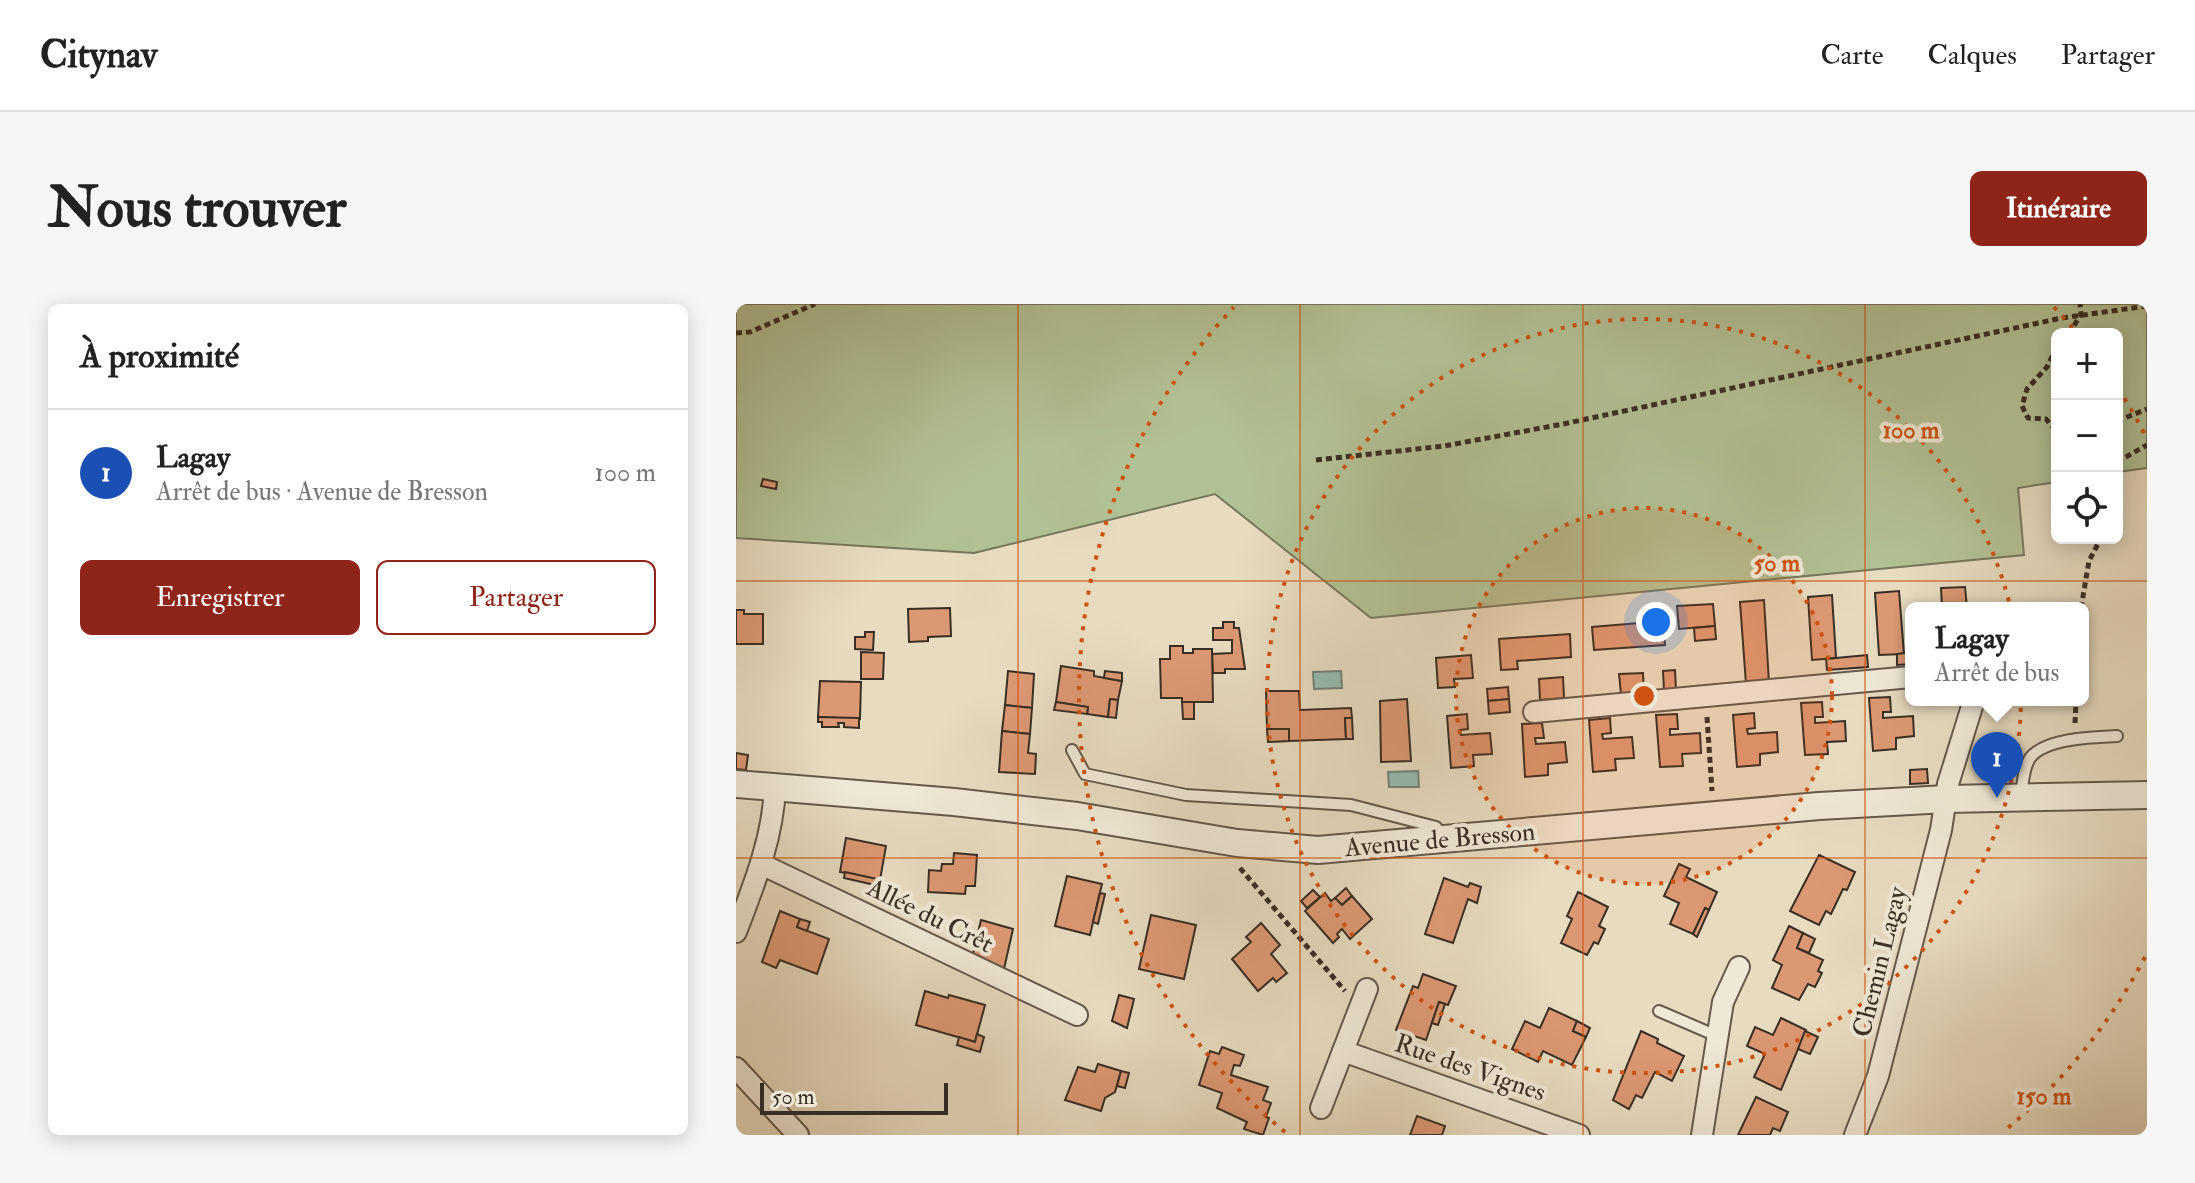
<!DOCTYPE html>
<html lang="fr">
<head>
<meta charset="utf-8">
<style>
	:root { --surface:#fff; --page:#f6f6f6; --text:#222; --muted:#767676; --line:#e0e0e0; --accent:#8f2418 }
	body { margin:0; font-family:"IM FELL Double Pica",serif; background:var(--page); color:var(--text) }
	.controls { position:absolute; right:24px; top:24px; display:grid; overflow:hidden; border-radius:12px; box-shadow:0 4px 20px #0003 }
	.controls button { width:72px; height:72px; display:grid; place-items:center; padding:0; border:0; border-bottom:2px solid var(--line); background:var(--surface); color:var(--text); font:40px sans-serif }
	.scale { position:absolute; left:24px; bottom:20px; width:188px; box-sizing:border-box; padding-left:8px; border:4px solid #392e24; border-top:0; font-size:22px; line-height:28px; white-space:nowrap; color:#392e24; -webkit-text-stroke:6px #efe8d6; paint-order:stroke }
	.you { position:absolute; left:920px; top:318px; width:28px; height:28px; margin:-20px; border:6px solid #fff; border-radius:50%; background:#1a73e8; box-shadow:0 0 0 12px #1a73e833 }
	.badge { display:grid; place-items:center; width:52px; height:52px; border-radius:50%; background:var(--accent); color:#fff; font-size:26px; font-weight:700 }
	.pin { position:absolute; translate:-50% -66px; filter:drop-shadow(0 2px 4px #0008) }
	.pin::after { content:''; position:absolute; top:42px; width:28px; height:24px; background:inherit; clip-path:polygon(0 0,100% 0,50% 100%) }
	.popup { position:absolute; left:1169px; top:298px; width:184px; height:104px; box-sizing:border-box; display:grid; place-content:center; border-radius:12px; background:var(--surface); filter:drop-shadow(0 2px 6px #0005); font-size:26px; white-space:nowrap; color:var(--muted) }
	.popup b { font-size:30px; color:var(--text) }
	.popup::after { content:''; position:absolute; left:50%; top:100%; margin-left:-16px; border:16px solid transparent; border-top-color:var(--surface) }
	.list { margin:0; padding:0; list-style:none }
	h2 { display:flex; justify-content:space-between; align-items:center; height:104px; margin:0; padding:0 32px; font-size:34px }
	h2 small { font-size:26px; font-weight:400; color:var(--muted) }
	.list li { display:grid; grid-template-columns:52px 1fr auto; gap:24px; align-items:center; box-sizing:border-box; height:128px; padding:0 32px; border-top:2px solid var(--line) }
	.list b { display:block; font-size:30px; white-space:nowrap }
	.list p { margin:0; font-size:26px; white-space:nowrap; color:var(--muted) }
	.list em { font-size:26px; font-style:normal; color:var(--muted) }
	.actions { display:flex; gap:16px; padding:24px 32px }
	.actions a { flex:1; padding:18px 0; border:2px solid var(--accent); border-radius:12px; text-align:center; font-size:28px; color:var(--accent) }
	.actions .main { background:var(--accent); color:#fff }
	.icon { flex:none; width:44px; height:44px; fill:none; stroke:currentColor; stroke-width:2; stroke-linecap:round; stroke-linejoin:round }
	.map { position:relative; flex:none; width:1411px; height:831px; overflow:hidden; border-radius:12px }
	header { display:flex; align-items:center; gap:48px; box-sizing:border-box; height:112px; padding:0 40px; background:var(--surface); border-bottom:2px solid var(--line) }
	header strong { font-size:38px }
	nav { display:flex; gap:44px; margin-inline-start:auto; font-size:28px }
	.intro { display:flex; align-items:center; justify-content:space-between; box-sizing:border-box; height:192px; padding:0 48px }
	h1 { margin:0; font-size:56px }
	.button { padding:20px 36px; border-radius:12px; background:var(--accent); color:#fff; font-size:28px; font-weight:700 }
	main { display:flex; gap:48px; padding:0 48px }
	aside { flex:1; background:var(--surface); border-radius:12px; box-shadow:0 4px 20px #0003 }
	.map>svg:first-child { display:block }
	.green { fill:#b2c195; stroke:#76785c; stroke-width:2 }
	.water { fill:#97bbb2; stroke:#718379; stroke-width:2 }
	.building { fill:#dc9873; stroke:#392e24; stroke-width:2 }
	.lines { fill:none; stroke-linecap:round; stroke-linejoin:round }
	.service-casing { stroke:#64594b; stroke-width:14 }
	.minor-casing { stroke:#64594b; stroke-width:24 }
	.tertiary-casing { stroke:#64594b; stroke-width:30 }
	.path { stroke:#392e24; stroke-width:5; stroke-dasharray:6 4; stroke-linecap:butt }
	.service { stroke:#efe8d6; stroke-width:10 }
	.minor { stroke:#efe8d6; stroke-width:20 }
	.tertiary { stroke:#efe8d6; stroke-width:26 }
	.grid { fill:none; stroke:#ce5310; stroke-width:2; stroke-opacity:0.55 }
	.ring { fill:none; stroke:#ce5310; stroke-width:4; stroke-dasharray:4 8 }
	.labels { text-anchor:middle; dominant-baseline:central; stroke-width:8; stroke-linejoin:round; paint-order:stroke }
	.street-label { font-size:26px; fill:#392e24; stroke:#efe8d6 }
	.centre { fill:#ce5310; stroke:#efe8d6; stroke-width:4 }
	.ring-label { font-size:24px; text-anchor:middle; font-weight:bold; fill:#ce5310; stroke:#efe8d6; stroke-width:8; stroke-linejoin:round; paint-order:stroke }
</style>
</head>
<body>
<header>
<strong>Citynav</strong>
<nav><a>Carte</a><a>Calques</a><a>Partager</a></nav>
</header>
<div class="intro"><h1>Nous trouver</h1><a class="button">Itinéraire</a></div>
<main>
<aside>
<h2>À proximité<small></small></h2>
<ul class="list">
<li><span class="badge" style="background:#1a4fb4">1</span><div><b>Lagay</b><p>Arrêt de bus · Avenue de Bresson</p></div><em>100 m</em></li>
</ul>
<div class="actions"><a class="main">Enregistrer</a><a>Partager</a></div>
</aside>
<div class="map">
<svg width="1411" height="831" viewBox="0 0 1411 831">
	<rect width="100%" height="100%" fill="#e7dbc0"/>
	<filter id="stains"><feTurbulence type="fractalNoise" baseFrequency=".0025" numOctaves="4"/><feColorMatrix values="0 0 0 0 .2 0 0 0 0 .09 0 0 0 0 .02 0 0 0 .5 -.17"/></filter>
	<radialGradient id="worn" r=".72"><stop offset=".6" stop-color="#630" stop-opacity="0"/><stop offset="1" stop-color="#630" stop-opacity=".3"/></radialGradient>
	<path class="green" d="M0 0H1411V164L1381 168V30H1321V178L1282 184 1288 251 635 314 479 190 238 249 0 234Z"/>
	<g class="water">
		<path d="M605 367 606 384 578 385 577 368Z"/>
		<path d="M682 467 683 483H653L652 468Z"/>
	</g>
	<g class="building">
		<path d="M27 175 41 178 40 185 25 182Z"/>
		<path d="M1229 283 1231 304H1206L1205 284Z"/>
		<path d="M1163 287 1168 350 1143 351 1139 289Z"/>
		<path d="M1096 291 1100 354 1076 356 1072 293Z"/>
		<path d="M1028 296 1033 379 1010 380 1004 298Z"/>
		<path d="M977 300 979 322 943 325 941 302Z"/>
		<path d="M214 304 215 332 192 333V337L173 338 172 305Z"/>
		<path d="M0 306H8V310H27V340H0Z"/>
		<path d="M927 317 929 341 858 346 856 323Z"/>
		<path d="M487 318H498V324H503L509 365H489V369H477L476 350 496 349V336H477V324H487Z"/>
		<path d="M979 322 980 335 959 337 958 324Z"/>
		<path d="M129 328H138L137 346 119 345V333H129Z"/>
		<path d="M834 330 835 353 781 357 782 365 765 366 763 335Z"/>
		<path d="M434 342H447V349H457V345H476L477 398H446V394H425L424 355H434Z"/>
		<path d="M125 348 148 349 147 375H125Z"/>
		<path d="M1175 348V360L1161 361V350Z"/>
		<path d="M735 351 737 374 718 375 719 383 702 384 700 354Z"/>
		<path d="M1131 351 1132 363 1091 366 1090 355Z"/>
		<path d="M325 362 358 367V372L386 377 382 396 374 395 372 413 351 410 352 403 320 398Z"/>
		<path d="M939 366 940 387H928L927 367Z"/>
		<path d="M272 367 298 370 296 404 269 401Z"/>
		<path d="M369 367 386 369V377L368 374Z"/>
		<path d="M907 369 908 389 885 390 883 370Z"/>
		<path d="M827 373 828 394 804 396 803 375Z"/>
		<path d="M84 377 125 378 124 415 82 413Z"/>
		<path d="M772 383 773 395 752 397 751 385Z"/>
		<path d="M530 387H563L564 406 615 404 616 414H609L610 435 553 437V425H531Z"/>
		<path d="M1154 393 1155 408H1147V414L1177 412 1178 432 1160 434V445L1137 447 1133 394Z"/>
		<path d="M374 395 382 396 380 414 372 413Z"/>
		<path d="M671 395 675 457 645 458 644 397Z"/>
		<path d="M773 395 774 408 753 410 752 397Z"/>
		<path d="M320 398 352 403 351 410 318 406Z"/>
		<path d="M446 398H458V415H447Z"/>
		<path d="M1086 398 1087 413H1079V419L1109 417 1110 437 1091 438 1092 450 1069 451 1065 399Z"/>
		<path d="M269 401 296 404 294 430 266 427Z"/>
		<path d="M1018 409 1019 424 1011 425 1012 430 1041 428 1042 448 1024 450V461L1001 463 997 411Z"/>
		<path d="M731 410 732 425 724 426 725 431 754 429 756 450 737 451 738 462 715 464 711 412Z"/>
		<path d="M941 410 942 425H934V431L964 429 965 449 946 450 947 462 924 463 920 411Z"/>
		<path d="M82 413 123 414V424L108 423V419H102L103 423H86V418H82Z"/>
		<path d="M609 414H616L617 435H610Z"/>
		<path d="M874 414 875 429 866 430 867 435 896 433 898 454 879 455 880 466 857 468 853 416Z"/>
		<path d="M806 419 808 434H799L800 440 829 438 831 458 812 460V471L789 473 786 420Z"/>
		<path d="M531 425H553V437L532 438Z"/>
		<path d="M266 427 294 430 292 449 300 450 299 470 263 468Z"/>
		<path d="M0 449 12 451 10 466 0 465Z"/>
		<path d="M1191 465 1192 479 1174 480V466Z"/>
		<path d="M110 534 150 542 144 576 104 568Z"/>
		<path d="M218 549 241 551 239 582H230L229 590 192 588 193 566 205 567 206 560H217Z"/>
		<path d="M1083 551 1119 568 1111 586 1107 585 1095 610 1090 607 1083 621 1054 607Z"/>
		<path d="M943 560 954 565 950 573 981 588 973 606 969 604 957 630 934 620 943 599 928 592Z"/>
		<path d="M109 568 141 575 139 581 108 574Z"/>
		<path d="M331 572 366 580 354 631 319 622Z"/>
		<path d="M708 574 732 583 734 579 745 583 741 599 732 595 717 639 689 630Z"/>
		<path d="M610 584 616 592 606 601 599 594Z"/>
		<path d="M577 586 584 593 571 604 565 597Z"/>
		<path d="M842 588 872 603 863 622 869 625 862 640 858 638 851 651 825 639 836 615 831 612Z"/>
		<path d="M364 589 369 590 362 620 357 618Z"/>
		<path d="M589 589 595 597 599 594 606 601 616 592 636 615 614 635 606 625 601 630 603 633 597 639 569 607Z"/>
		<path d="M969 604 973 606 961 633 957 630Z"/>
		<path d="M44 607 64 615 61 623 93 635 81 670 44 656 40 664 26 658Z"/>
		<path d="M415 611 460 621 448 675 403 665Z"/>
		<path d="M64 615 74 618 71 627 61 623Z"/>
		<path d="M245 616 277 625 268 665 237 650Z"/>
		<path d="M525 619 544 641 535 650 551 669 540 678 537 674 522 687 496 655 515 638 510 633Z"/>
		<path d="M1053 622 1067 629 1061 644 1087 656 1082 667 1086 669 1079 683 1072 680 1063 696 1036 684 1046 661 1037 656Z"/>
		<path d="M1067 629 1079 635 1073 649 1061 644Z"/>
		<path d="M687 670 720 682 712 701 703 698 690 736 660 726 677 682 682 684Z"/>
		<path d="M189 687 212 694 213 691 249 701 239 738 180 721Z"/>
		<path d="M383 691 398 695 391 724 376 717Z"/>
		<path d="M703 698 709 700 702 721 696 719Z"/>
		<path d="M813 704 841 717 837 727 850 733 836 761 807 747 802 758 776 745 789 717 804 724Z"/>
		<path d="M1045 714 1070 726 1045 786 1018 773 1029 750 1011 742 1019 723 1037 731Z"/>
		<path d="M841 717 854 724 850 733 837 727Z"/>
		<path d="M905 727 922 735 921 739 948 752 936 777 919 768 906 794 900 791 893 805 877 796Z"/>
		<path d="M1069 727 1082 733 1074 750 1062 745Z"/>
		<path d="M241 730 248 733 244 748 221 741 223 733 239 738Z"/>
		<path d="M486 743 508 751 504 762 498 761 495 771 532 783 527 796 535 799 530 813 533 814 527 831 508 825 511 818 481 804 486 789 463 781 474 747 483 750Z"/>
		<path d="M362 760 385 767 379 788 369 794 365 807 329 796 342 763 359 768Z"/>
		<path d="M385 767 393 769 389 784 381 782Z"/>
		<path d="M1020 793 1052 808 1044 827 1037 824 1034 831H1002Z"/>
		<path d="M681 812 709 822 706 831H674Z"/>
	</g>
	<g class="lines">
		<g class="service-casing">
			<g id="service">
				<path d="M336 446 349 470 450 491 615 501 700 523 706 531"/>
				<path d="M1285 492C1287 479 1287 465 1294 454 1309 434 1358 433 1381 432"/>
				<path d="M923 707 981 732"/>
			</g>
		</g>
		<g class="minor-casing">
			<g id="minor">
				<path d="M798 408 1175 373"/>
				<path d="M25 560 341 711"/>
				<path d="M0 628C18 581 37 534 39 483"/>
				<path d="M607 747 843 831"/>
				<path d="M0 764 62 831"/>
				<path d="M585 804 631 685"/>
				<path d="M966 831 987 698 1003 663"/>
				<path d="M1119 831 1142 772 1205 526 1212 480 1238 396"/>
			</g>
		</g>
		<g class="tertiary-casing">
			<path id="tertiary" d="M0 480 218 498 341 512 501 539 582 546 1083 502 1211 495 1411 491"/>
		</g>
		<g class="path">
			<path d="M0 29 14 28 79 0"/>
			<path d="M1333 30 1345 10 1344 0"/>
			<path d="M1321 43 1311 63 1291 85 1286 102 1292 114 1310 115 1321 128"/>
			<path d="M1381 117 1411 105"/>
			<path d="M580 156 708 142 827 120 1326 14 1411 2"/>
			<path d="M1381 158 1411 141"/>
			<path d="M1345 304 1353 257 1365 234"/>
			<path d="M971 413 976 487"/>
			<path d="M1339 419 1340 396"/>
			<path d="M504 564 609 687"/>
		</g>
		<use href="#service" class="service"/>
		<use href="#minor" class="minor"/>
		<use href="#tertiary" class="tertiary"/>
	</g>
	<path class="grid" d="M282 0V831M564 0V831M847 0V831M1129 0V831M0 277H1411M0 554H1411"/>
	<circle cx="908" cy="392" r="188" fill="#ce5310" fill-opacity=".12"/>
	<g class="ring">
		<circle cx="908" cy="392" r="188"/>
		<circle cx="908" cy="392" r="377"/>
		<path d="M1409 653A565 565 0 0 1 1267 828M549 828A565 565 0 0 1 498 3M1318 3A565 565 0 0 1 1341 29M1382 84A565 565 0 0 1 1409 131"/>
	</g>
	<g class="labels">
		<g class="street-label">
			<text transform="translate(704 536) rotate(-5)">Avenue de Bresson</text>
			<text transform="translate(194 612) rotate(26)">Allée du Crêt</text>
			<text transform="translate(1144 658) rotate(-76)">Chemin Lagay</text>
			<text transform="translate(734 764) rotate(19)">Rue des Vignes</text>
		</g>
	</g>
	<circle cx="908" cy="392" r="12" class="centre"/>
	<g class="ring-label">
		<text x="1175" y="134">100 m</text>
		<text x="1041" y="267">50 m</text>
		<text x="1308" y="800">150 m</text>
	</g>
	<rect width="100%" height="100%" filter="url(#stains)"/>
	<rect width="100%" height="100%" fill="url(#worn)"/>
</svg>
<div class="controls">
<button>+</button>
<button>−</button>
<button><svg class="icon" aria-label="locate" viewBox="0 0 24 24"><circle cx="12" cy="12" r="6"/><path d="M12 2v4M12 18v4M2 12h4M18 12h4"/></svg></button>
</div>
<div class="scale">50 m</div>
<div class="you"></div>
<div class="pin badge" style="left:1261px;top:494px;background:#1a4fb4">1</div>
<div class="popup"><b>Lagay</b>Arrêt de bus</div>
</div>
</main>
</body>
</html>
